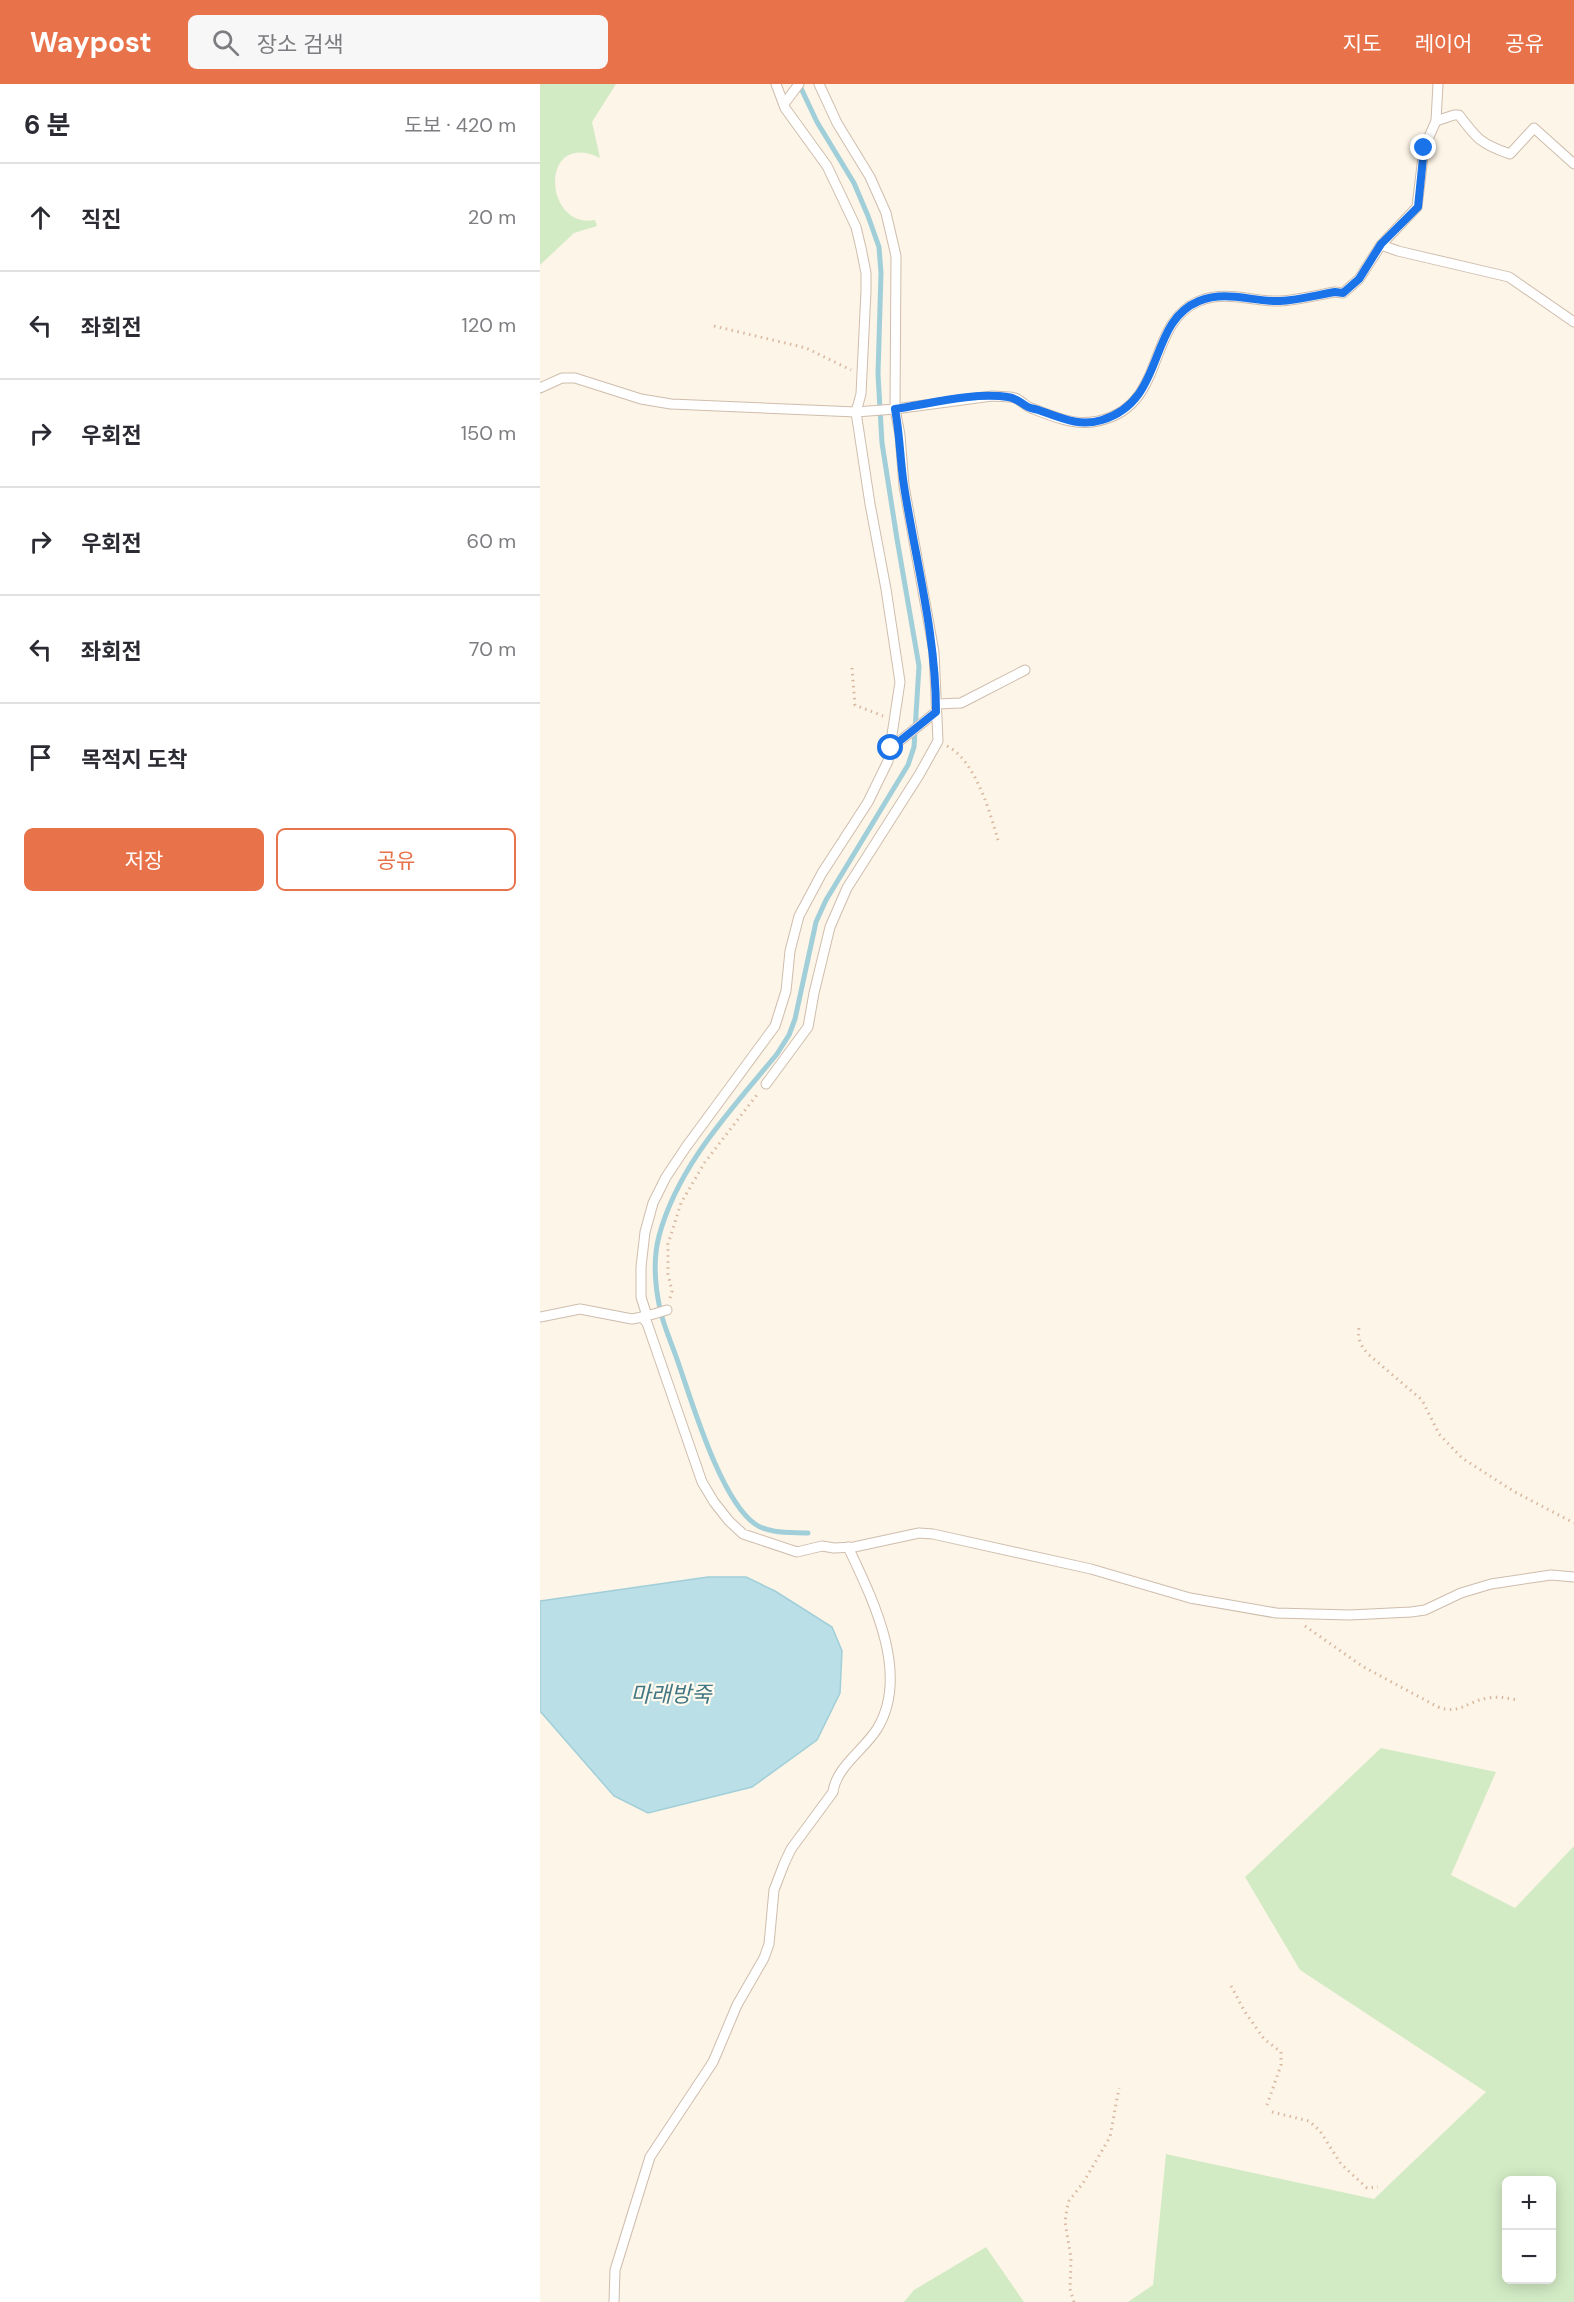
<!DOCTYPE html>
<html lang="ko">
<head>
<meta charset="utf-8">
<style>
	:root { --surface:#fff; --page:#f7f7f7; --text:#2b2b33; --muted:#7c7c81; --line:#e1e1e2; --accent:#e8734b }
	body { margin:0; font-family:"DM Sans","Noto Sans KR",sans-serif; background:var(--page); color:var(--text) }
	.controls { position:absolute; right:18px; bottom:18px; display:grid; overflow:hidden; border-radius:9px; box-shadow:0 3px 15px #0003 }
	.controls button { width:54px; height:54px; display:grid; place-items:center; padding:0; border:0; border-bottom:2px solid var(--line); background:var(--surface); color:var(--text); font:30px sans-serif }
	.stop { position:absolute; width:18px; height:18px; margin:-14px; border:4px solid #1a73e8; border-radius:50%; background:#fff }
	.stop.end { background:#1a73e8; border-color:#fff; box-shadow:0 2px 6px #0008 }
	.list { margin:0; padding:0; list-style:none }
	h2 { display:flex; justify-content:space-between; align-items:center; height:78px; margin:0; padding:0 24px; font-size:26px }
	h2 small { font-size:20px; font-weight:400; color:var(--muted) }
	.list li { display:grid; grid-template-columns:39px 1fr auto; gap:18px; align-items:center; box-sizing:border-box; height:108px; padding:0 24px; border-top:2px solid var(--line) }
	.list b { display:block; font-size:22px; white-space:nowrap }
	.list em { font-size:20px; font-style:normal; color:var(--muted) }
	.actions { display:flex; gap:12px; padding:18px 24px }
	.actions a { flex:1; padding:14px 0; border:2px solid var(--accent); border-radius:9px; text-align:center; font-size:21px; color:var(--accent) }
	.actions .main { background:var(--accent); color:#fff }
	.icon { flex:none; width:33px; height:33px; fill:none; stroke:currentColor; stroke-width:2; stroke-linecap:round; stroke-linejoin:round }
	.map { position:relative; flex:none; width:1034px; height:2218px; overflow:hidden }
	header { display:flex; align-items:center; gap:36px; box-sizing:border-box; height:84px; padding:0 30px; background:var(--accent); color:#fff }
	header strong { font-size:28px }
	nav { display:flex; gap:33px; margin-inline-start:auto; font-size:21px }
	.search { width:420px; height:54px; background:var(--page); display:flex; align-items:center; gap:15px; box-sizing:border-box; padding:0 21px; border-radius:9px; color:var(--muted); font-size:22px }
	main { display:flex }
	aside { flex:1; background:var(--surface) }
	.map>svg:first-child { display:block }
	.green { fill:#d3ebc5; fill-rule:evenodd }
	.water { fill:#bbdfe7; stroke:#a1cfd9; stroke-width:1.5 }
	.lines { fill:none; stroke-linecap:round; stroke-linejoin:round }
	.stream { stroke:#a1cfd9; stroke-width:5 }
	.lane-casing { stroke:#cfbdad; stroke-width:11 }
	.path { stroke:#d8b8a1; stroke-width:3; stroke-dasharray:1.5 4.5; stroke-linecap:butt }
	.lane { stroke:#fff; stroke-width:9 }
	.route { stroke:#1a73e8; stroke-width:8 }
	.labels { text-anchor:middle; dominant-baseline:central; stroke-width:4.5; stroke-linejoin:round; paint-order:stroke }
	.water-label { font-size:22px; font-style:italic; fill:#417784; stroke:#fff9ee }
</style>
</head>
<body>
<header>
<strong>Waypost</strong>
<div class="search"><svg class="icon" aria-label="search" viewBox="0 0 24 24"><circle cx="10" cy="10" r="6"/><path d="M15 15l6 6"/></svg>장소 검색</div>
<nav><a>지도</a><a>레이어</a><a>공유</a></nav>
</header>
<main>
<aside>
<h2>6 분<small>도보 · 420 m</small></h2>
<ul class="list">
<li><svg class="icon" aria-label="ahead" viewBox="0 0 24 24"><path d="M12 20V5M6 11l6-6 6 6"/></svg><div><b>직진</b></div><em>20 m</em></li>
<li><svg class="icon" aria-label="left" viewBox="0 0 24 24"><path d="M17 20v-9H6M10 6l-5 5 5 5"/></svg><div><b>좌회전</b></div><em>120 m</em></li>
<li><svg class="icon" aria-label="right" viewBox="0 0 24 24"><path d="M7 20v-9h11M14 6l5 5-5 5"/></svg><div><b>우회전</b></div><em>150 m</em></li>
<li><svg class="icon" aria-label="right" viewBox="0 0 24 24"><path d="M7 20v-9h11M14 6l5 5-5 5"/></svg><div><b>우회전</b></div><em>60 m</em></li>
<li><svg class="icon" aria-label="left" viewBox="0 0 24 24"><path d="M17 20v-9H6M10 6l-5 5 5 5"/></svg><div><b>좌회전</b></div><em>70 m</em></li>
<li><svg class="icon" aria-label="arrive" viewBox="0 0 24 24"><path d="M6 21V4h12l-3 4 3 4H6"/></svg><div><b>목적지 도착</b></div></li>
</ul>
<div class="actions"><a class="main">저장</a><a>공유</a></div>
</aside>
<div class="map">
<svg width="1034" height="2218" viewBox="0 0 1034 2218">
	<rect width="100%" height="100%" fill="#fdf5e7"/>
	<g class="green">
		<path d="M0 0H76L52 38 60 74C0 44 2 145 55 136L57 142 34 149 0 181Z"/>
		<path d="M841 1664 956 1688 911 1791 975 1824 1034 1762V2218H588L613 2201 626 2070 834 2115 946 2008 760 1886 705 1793ZM966 2096H1011V2196H966Z"/>
		<path d="M446 2163 484 2218H364L374 2206Z"/>
	</g>
	<path class="water" d="M168 1493H206L235 1507 292 1543 302 1567 300 1609 277 1656 212 1703 108 1729 74 1712 0 1627V1517Z"/>
	<g class="lines">
		<path class="stream" d="M259 0 277 38 314 99 328 132 339 163 341 189 338 290 342 359 357 455 379 582 374 663 368 681 286 816 276 838 255 935 249 951 237 970C191 1026 138 1081 119 1152 113 1175 115 1202 120 1225 124 1244 133 1262 139 1281 153 1321 181 1416 215 1440 229 1450 252 1448 268 1449"/>
		<g class="lane-casing">
			<g id="lane">
				<path d="M236 0 245 24 287 82 316 143 321 164 326 189V207L321 310 316 328 330 420 346 505 360 598 348 677 328 718 282 789 259 832 250 867 246 907 235 942 146 1063 126 1093 113 1119 105 1148 101 1183V1213L107 1232 102 1233 107 1239 162 1398 174 1418 189 1437 203 1450 257 1468 282 1462 294 1464 314 1463 379 1449 393 1450 551 1485 650 1514 736 1529 810 1531 871 1528 885 1526 921 1509 951 1500 1011 1491 1034 1493"/>
				<path d="M244 20 259 0"/>
				<path d="M896 37 914 31H919C937 55 941 60 970 70L994 44 1034 80"/>
				<path d="M841 161 858 167 969 193 1034 238"/>
				<path d="M0 304 22 294H35L101 315 131 320 316 328 355 325 452 312C460 313 468 312 475 314 481 316 485 322 491 324 509 331 532 341 552 338 629 327 603 241 659 217 687 206 712 218 740 217 758 216 777 211 795 208L803 209 819 195 841 161 877 123 884 64 896 37 898 0"/>
				<path d="M396 620 421 619 485 586"/>
				<path d="M351 664 396 628"/>
				<path d="M226 1000 268 943 274 909 290 843 307 804 379 691 398 657 394 568 364 402 360 351 355 325 356 172 346 129 330 93 297 39 279 0"/>
				<path d="M107 1232 127 1226"/>
				<path d="M0 1233 40 1225 92 1235 102 1233"/>
				<path d="M74 2218 75 2186 110 2073 173 1978 197 1921 224 1874 229 1860 234 1806 244 1780 251 1765 293 1708C296 1683 324 1666 337 1645 371 1590 332 1514 308 1463"/>
			</g>
		</g>
		<g class="path">
			<path d="M174 242 266 264 311 286"/>
			<path d="M312 584 315 621 343 632"/>
			<path d="M407 662C435 676 450 728 458 756"/>
			<path d="M130 1214 132 1207 128 1190V1160L141 1119 165 1078 219 1008"/>
			<path d="M819 1244C817 1255 821 1262 828 1270L882 1316 899 1350 922 1374 975 1408 1034 1439"/>
			<path d="M765 1542 822 1582 898 1623C920 1631 927 1617 948 1614 958 1612 967 1614 977 1616"/>
			<path d="M691 1902 705 1928 724 1955 741 1968V1981L727 2021"/>
			<path d="M732 2028 769 2037 780 2047 801 2080 827 2104 838 2103"/>
			<path d="M534 2218 530 2205 531 2174 525 2138 527 2124 529 2117 543 2099 570 2053 579 2004"/>
		</g>
		<use href="#lane" class="lane"/>
	</g>
	<g class="lines">
		<path class="route" d="M351 664 396 628C396 551 376 478 364 402 360 376 360 351 355 325 389 320 433 308 468 313 477 314 480 319 488 323 492 325 497 325 501 327 521 334 540 343 562 336 627 316 606 239 659 217 687 206 712 218 740 217 758 216 777 211 795 208L803 209 819 195 841 160 878 123 884 64"/>
	</g>
	<g class="labels">
		<g class="water-label">
			<text x="131" y="1610">마래방죽</text>
		</g>
	</g>
</svg>
<div class="controls">
<button>+</button>
<button>−</button>
</div>
<div class="stop" style="left:351px;top:664px"></div>
<div class="stop end" style="left:884px;top:64px"></div>
</div>
</main>
</body>
</html>
